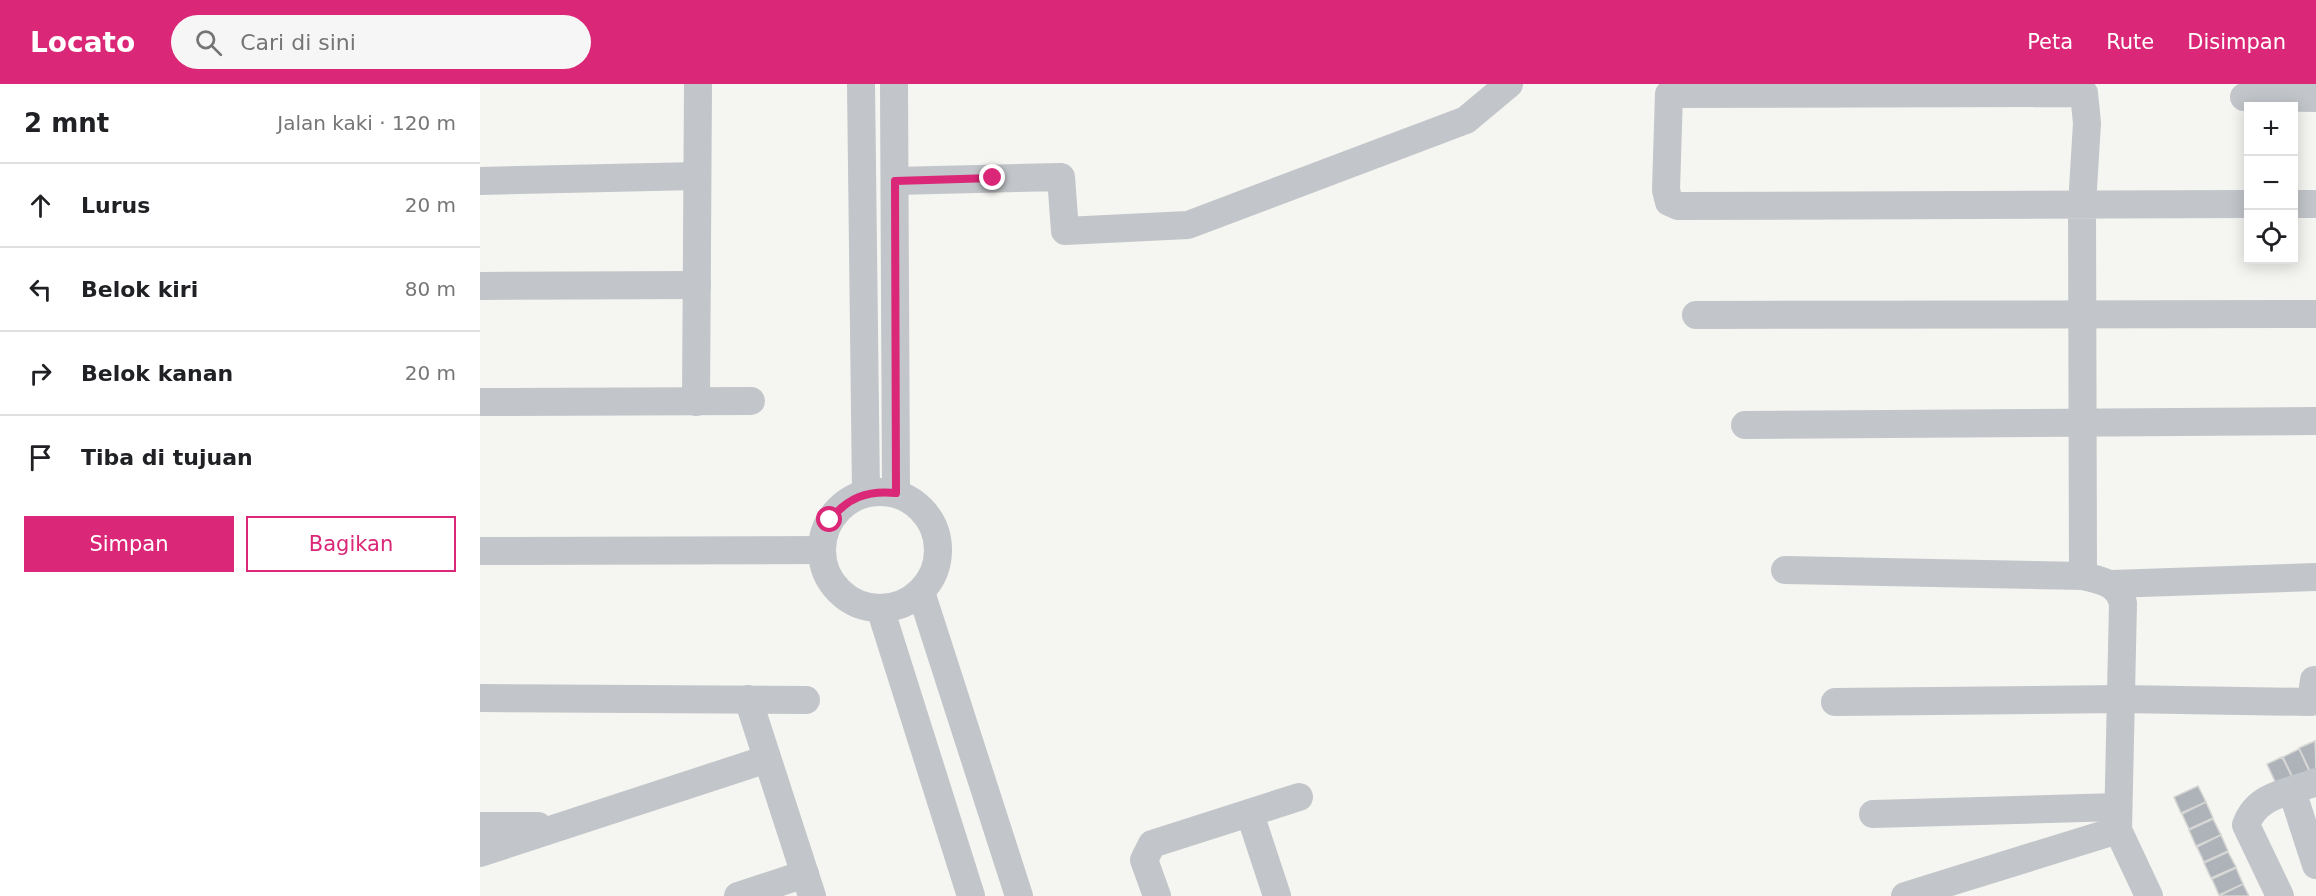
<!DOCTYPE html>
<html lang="id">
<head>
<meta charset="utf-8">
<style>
	:root { --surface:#fff; --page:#f6f6f6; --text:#202124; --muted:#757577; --line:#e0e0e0; --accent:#db2777 }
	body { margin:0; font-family:"DejaVu Sans",sans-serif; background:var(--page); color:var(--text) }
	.controls { position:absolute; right:18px; top:18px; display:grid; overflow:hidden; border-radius:0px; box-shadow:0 3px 15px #0003 }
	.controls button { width:54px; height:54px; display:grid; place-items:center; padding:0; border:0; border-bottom:2px solid var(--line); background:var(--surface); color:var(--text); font:30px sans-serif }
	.stop { position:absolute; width:18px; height:18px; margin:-14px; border:4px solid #db2777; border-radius:50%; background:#fff }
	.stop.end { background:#db2777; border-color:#fff; box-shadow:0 2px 6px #0008 }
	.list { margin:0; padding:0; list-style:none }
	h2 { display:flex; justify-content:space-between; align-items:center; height:78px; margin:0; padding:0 24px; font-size:26px }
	h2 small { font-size:20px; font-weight:400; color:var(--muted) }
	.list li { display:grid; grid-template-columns:39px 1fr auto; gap:18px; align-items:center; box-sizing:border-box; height:84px; padding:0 24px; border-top:2px solid var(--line) }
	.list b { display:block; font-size:22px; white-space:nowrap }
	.list em { font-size:20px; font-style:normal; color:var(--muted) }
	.actions { display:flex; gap:12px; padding:18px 24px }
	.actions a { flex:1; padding:14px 0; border:2px solid var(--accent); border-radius:0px; text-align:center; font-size:21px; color:var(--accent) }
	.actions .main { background:var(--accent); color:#fff }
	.icon { flex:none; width:33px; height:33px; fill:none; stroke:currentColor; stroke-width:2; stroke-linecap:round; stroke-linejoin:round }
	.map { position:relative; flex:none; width:1836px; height:812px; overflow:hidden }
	header { display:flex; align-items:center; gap:36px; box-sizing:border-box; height:84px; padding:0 30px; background:var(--accent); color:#fff }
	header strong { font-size:28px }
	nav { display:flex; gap:33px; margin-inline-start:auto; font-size:21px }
	.search { width:420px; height:54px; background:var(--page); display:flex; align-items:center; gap:15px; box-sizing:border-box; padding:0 21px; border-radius:33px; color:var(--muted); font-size:22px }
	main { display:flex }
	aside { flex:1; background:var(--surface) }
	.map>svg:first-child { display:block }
	.building { fill:#adb3b9; stroke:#d6d6d4; stroke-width:1.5 }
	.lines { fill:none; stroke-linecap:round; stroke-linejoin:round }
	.minor { stroke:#c2c5c9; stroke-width:28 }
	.route { stroke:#db2777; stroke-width:8 }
</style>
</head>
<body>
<header>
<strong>Locato</strong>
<div class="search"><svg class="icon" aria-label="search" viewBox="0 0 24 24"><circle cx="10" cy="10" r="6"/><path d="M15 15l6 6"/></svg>Cari di sini</div>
<nav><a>Peta</a><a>Rute</a><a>Disimpan</a></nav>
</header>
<main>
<aside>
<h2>2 mnt<small>Jalan kaki · 120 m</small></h2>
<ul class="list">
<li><svg class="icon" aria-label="ahead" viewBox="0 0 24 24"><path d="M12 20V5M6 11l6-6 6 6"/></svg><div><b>Lurus</b></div><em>20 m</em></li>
<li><svg class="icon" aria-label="left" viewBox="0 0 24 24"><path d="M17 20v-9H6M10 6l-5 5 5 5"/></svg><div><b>Belok kiri</b></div><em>80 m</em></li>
<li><svg class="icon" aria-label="right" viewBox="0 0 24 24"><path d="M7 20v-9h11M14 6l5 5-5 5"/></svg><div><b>Belok kanan</b></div><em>20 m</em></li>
<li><svg class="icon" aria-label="arrive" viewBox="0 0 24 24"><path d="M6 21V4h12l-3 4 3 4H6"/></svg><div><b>Tiba di tujuan</b></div></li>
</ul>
<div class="actions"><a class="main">Simpan</a><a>Bagikan</a></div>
</aside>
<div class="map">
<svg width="1836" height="812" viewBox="0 0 1836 812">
	<rect width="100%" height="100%" fill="#f5f5f1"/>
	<g class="building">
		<path d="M1835 657 1836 686 1831 689 1819 664Z"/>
		<path d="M1819 665 1830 689 1814 696 1803 673Z"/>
		<path d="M1802 673 1814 697 1798 704 1787 680Z"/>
		<path d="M1718 702 1726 718 1701 729 1694 713Z"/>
		<path d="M1726 718 1733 734 1709 745 1702 730Z"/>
		<path d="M1733 735 1741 751 1716 762 1709 746Z"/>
		<path d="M1741 751 1748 767 1724 778 1717 763Z"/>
		<path d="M1748 768 1756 783 1731 794 1724 779Z"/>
		<path d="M1756 784 1763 800 1739 811 1732 795Z"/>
		<path d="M1763 800 1769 812H1739Z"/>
	</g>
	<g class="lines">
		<g class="minor">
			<path d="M381 0 386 409"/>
			<path d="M414 0 416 409"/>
			<path d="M1764 13 1836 14"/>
			<path d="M0 97 217 92"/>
			<path d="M415 97 581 93 585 147 708 141 986 36 1029 0"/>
			<path d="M1814 120H1836"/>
			<path d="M0 202 217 201"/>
			<path d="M1216 231 1836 230"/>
			<path d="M0 318 271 317"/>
			<path d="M216 318 218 0"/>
			<path d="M1265 341 1836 337"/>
			<circle cx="400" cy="466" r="58"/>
			<path d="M0 467 341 466"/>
			<path d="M1305 486 1603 492C1622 497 1637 498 1643 519L1638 746 1669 812"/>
			<path d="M1603 492 1602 121 1607 39 1604 9 1189 10 1186 106 1189 118 1198 122 1768 120"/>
			<path d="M1632 500 1836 493"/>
			<path d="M441 508 539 812"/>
			<path d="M400 524 491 812"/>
			<path d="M0 614 326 616"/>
			<path d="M268 615 332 812"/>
			<path d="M1355 618 1640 615 1831 618 1834 596"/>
			<path d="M1812 707 1836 781"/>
			<path d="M770 730 797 812"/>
			<path d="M1393 730 1638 723"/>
			<path d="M0 742H58"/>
			<path d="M0 769 287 675"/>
			<path d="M258 812 325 790"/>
			<path d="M677 812 664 776 672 760 819 713"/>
			<path d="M1425 812 1638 746"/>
			<path d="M1800 812 1766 741C1777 710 1808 709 1836 698"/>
		</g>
	</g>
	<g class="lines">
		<path class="route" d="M350 436C367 414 387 406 416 409L415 97 513 94"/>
	</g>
</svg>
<div class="controls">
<button>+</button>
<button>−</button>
<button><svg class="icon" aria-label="locate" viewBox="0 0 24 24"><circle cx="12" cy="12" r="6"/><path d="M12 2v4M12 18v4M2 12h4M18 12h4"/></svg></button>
</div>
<div class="stop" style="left:350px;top:436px"></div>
<div class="stop end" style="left:513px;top:94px"></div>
</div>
</main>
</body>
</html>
